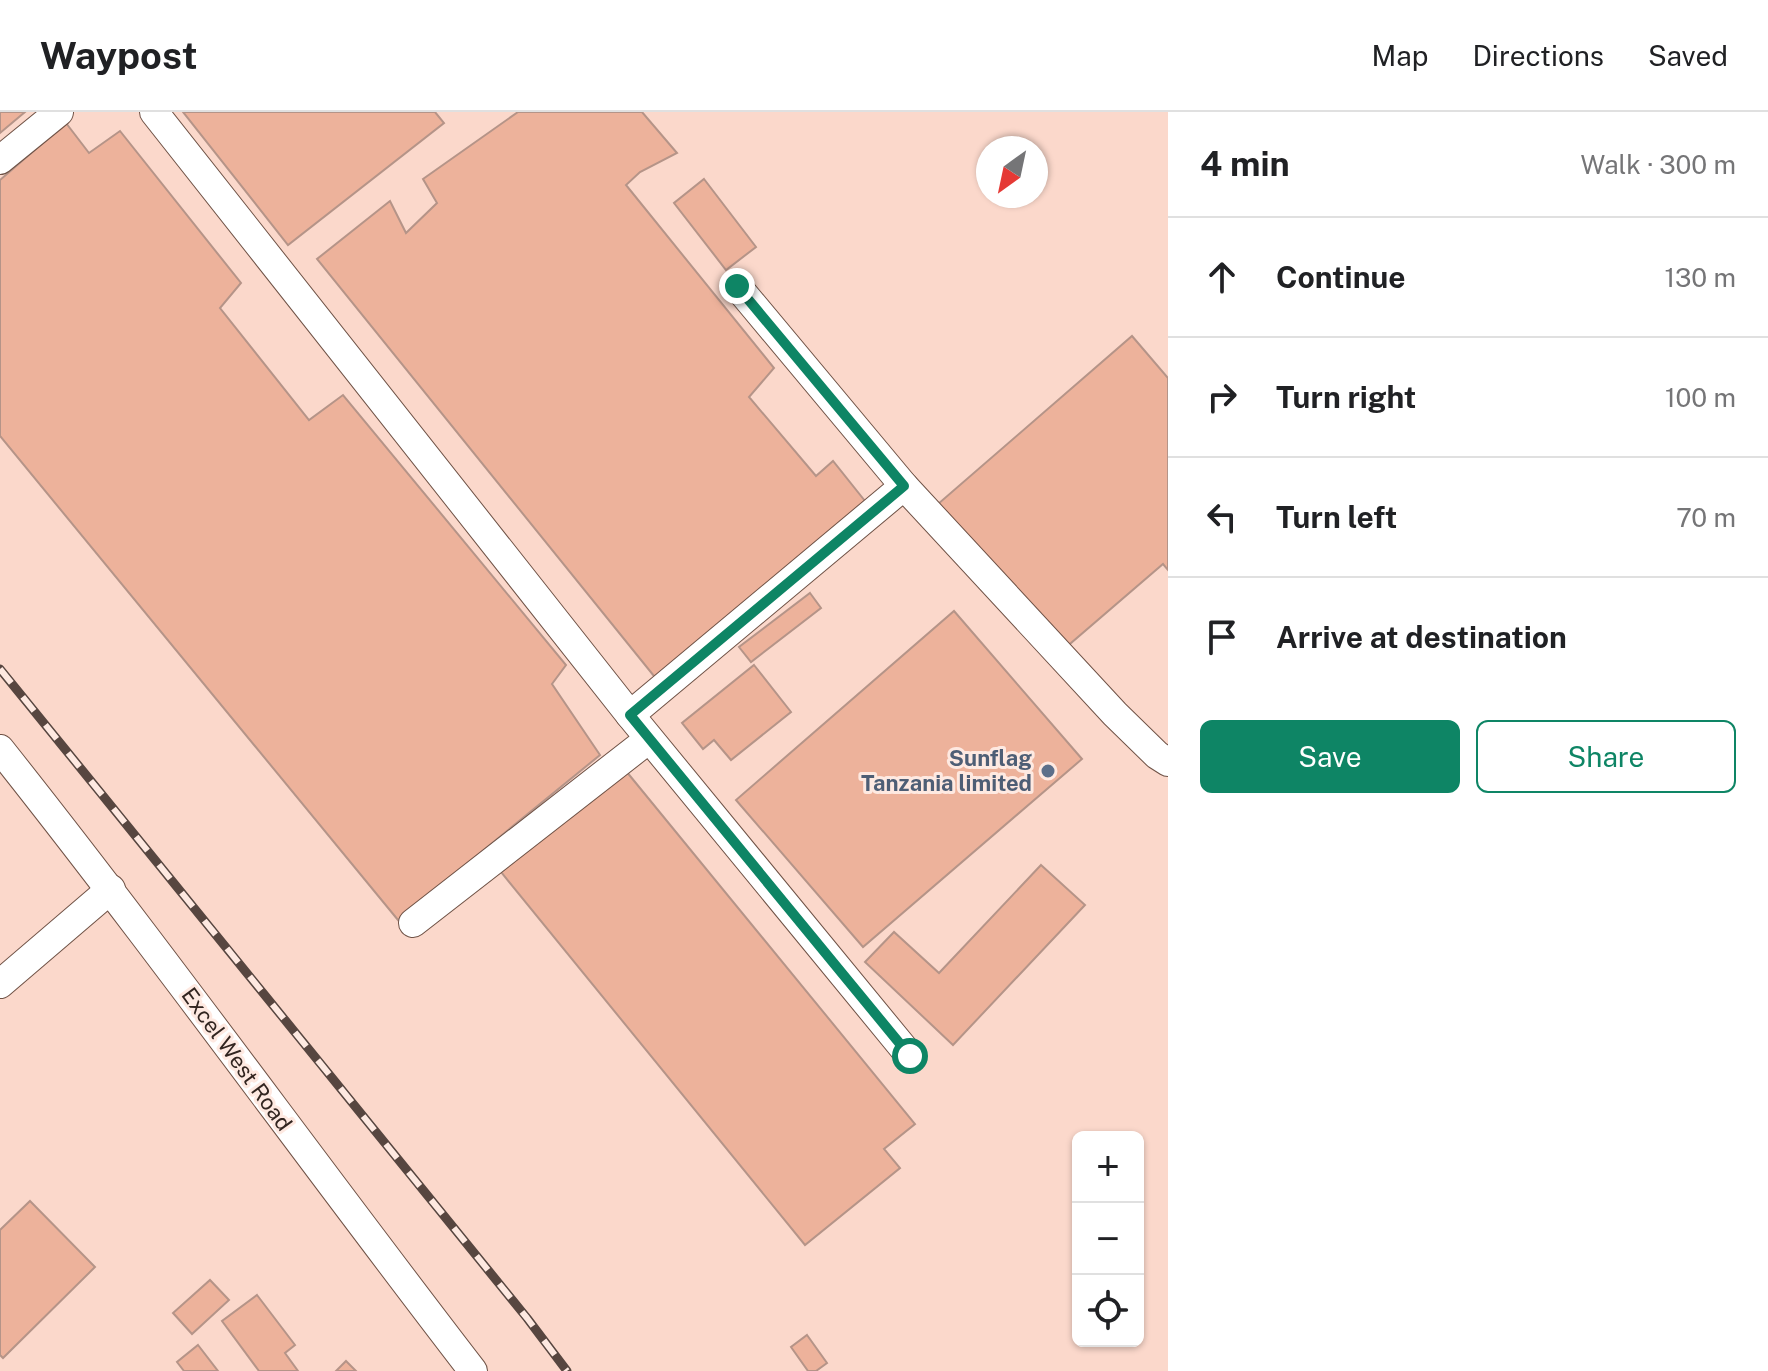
<!DOCTYPE html>
<html lang="en">
<head>
<meta charset="utf-8">
<style>
	:root { --surface:#fff; --page:#f2f2f2; --text:#202124; --muted:#757577; --line:#e0e0e0; --accent:#0e8565 }
	body { margin:0; font-family:"Public Sans",sans-serif; background:var(--page); color:var(--text) }
	.controls { position:absolute; right:24px; bottom:24px; display:grid; overflow:hidden; border-radius:12px; box-shadow:0 2px 6px #0004 }
	.controls button { width:72px; height:72px; display:grid; place-items:center; padding:0; border:0; border-bottom:2px solid var(--line); background:var(--surface); color:var(--text); font:40px sans-serif }
	.compass { position:absolute; left:976px; top:24px; width:72px; height:72px; border-radius:50%; background:var(--surface); box-shadow:0 2px 6px #0004; rotate:213deg }
	.stop { position:absolute; width:24px; height:24px; margin:-18px; border:6px solid #0e8565; border-radius:50%; background:#fff }
	.stop.end { background:#0e8565; border-color:#fff; box-shadow:0 2px 8px #0008 }
	.list { margin:0; padding:0; list-style:none }
	h2 { display:flex; justify-content:space-between; align-items:center; height:104px; margin:0; padding:0 32px; font-size:34px }
	h2 small { font-size:26px; font-weight:400; color:var(--muted) }
	.list li { display:grid; grid-template-columns:52px 1fr auto; gap:24px; align-items:center; box-sizing:border-box; height:120px; padding:0 32px; border-top:2px solid var(--line) }
	.list b { display:block; font-size:30px; white-space:nowrap }
	.list em { font-size:26px; font-style:normal; color:var(--muted) }
	.actions { display:flex; gap:16px; padding:24px 32px }
	.actions a { flex:1; padding:18px 0; border:2px solid var(--accent); border-radius:12px; text-align:center; font-size:28px; color:var(--accent) }
	.actions .main { background:var(--accent); color:#fff }
	.icon { flex:none; width:44px; height:44px; fill:none; stroke:currentColor; stroke-width:2; stroke-linecap:round; stroke-linejoin:round }
	.map { position:relative; flex:none; width:1168px; height:1259px; overflow:hidden }
	header { display:flex; align-items:center; gap:48px; box-sizing:border-box; height:112px; padding:0 40px; background:var(--surface); border-bottom:2px solid var(--line) }
	header strong { font-size:38px }
	nav { display:flex; gap:44px; margin-inline-start:auto; font-size:28px }
	main { display:flex }
	aside { flex:1; background:var(--surface) }
	.map>svg:first-child { display:block }
	.building { fill:#edb29b; stroke:#b59488; stroke-width:2 }
	.lines { fill:none; stroke-linecap:round; stroke-linejoin:round }
	.minor-casing { stroke:#6f5246; stroke-width:30 }
	.minor { stroke:#fff; stroke-width:28 }
	.rail-casing { stroke:#574640; stroke-width:9 }
	.rail { stroke:#fee9e1; stroke-width:6; stroke-dasharray:18; stroke-linecap:butt }
	.route { stroke:#0e8565; stroke-width:10 }
	.service-dot { fill:#5c6f8a; stroke:#fee9e1; stroke-width:3 }
	.labels { text-anchor:middle; dominant-baseline:central; stroke-width:6; stroke-linejoin:round; paint-order:stroke }
	.service-label { font-size:22px; font-weight:bold; fill:#4e5e75; stroke:#fee9e1; text-anchor:end }
	.street-label { font-size:22px; fill:#322520; stroke:#fee9e1 }
</style>
</head>
<body>
<header>
<strong>Waypost</strong>
<nav><a>Map</a><a>Directions</a><a>Saved</a></nav>
</header>
<main>
<div class="map">
<svg width="1168" height="1259" viewBox="0 0 1168 1259">
	<rect width="100%" height="100%" fill="#fbd8cb"/>
	<g class="building">
		<path d="M0 0H25L0 21Z"/>
		<path d="M183 0H435L444 11 288 133Z"/>
		<path d="M518 0H642L677 41 640 60 626 73 774 256 749 285 816 364 833 349 869 394 658 569 317 147 390 89 406 121 437 91 423 67Z"/>
		<path d="M66 11 89 41 120 19 241 171 220 196 309 308 343 283 566 553 552 572 600 643 398 808 0 324V68Z"/>
		<path d="M704 67 756 135 726 158 674 91Z"/>
		<path d="M1132 224 1168 266V458L1163 452 1064 537 938 392Z"/>
		<path d="M810 481 821 496 751 550 739 535Z"/>
		<path d="M954 499 1082 647 863 835 736 688Z"/>
		<path d="M754 553 791 600 731 648 714 628 703 637 682 611Z"/>
		<path d="M626 659 915 1012 884 1037 900 1056 805 1133 501 760Z"/>
		<path d="M1041 753 1085 793 953 933 865 850 894 820 939 861Z"/>
		<path d="M30 1089 95 1155 3 1246 0 1243V1118Z"/>
		<path d="M210 1168 229 1188 192 1222 173 1201Z"/>
		<path d="M257 1183 295 1233 285 1241 298 1259H259L222 1209Z"/>
		<path d="M807 1223 827 1251 816 1259H808L791 1235Z"/>
		<path d="M198 1233 218 1259H184L177 1250Z"/>
		<path d="M346 1249 356 1259H336Z"/>
	</g>
	<g class="lines">
		<g class="minor-casing">
			<g id="minor">
				<path d="M154 0 630 603 910 944"/>
				<path d="M0 48 59 0"/>
				<path d="M737 174 904 374 1115 602 1157 643 1168 650"/>
				<path d="M630 603 904 374"/>
				<path d="M0 637C162 841 314 1053 473 1259"/>
				<path d="M413 811 649 627"/>
				<path d="M0 872 111 777"/>
			</g>
		</g>
		<use href="#minor" class="minor"/>
		<g class="rail-casing">
			<path id="rail" d="M0 557 527 1206 567 1259"/>
		</g>
		<use href="#rail" class="rail"/>
	</g>
	<g class="lines">
		<path class="route" d="M737 174 904 374 630 603 910 944"/>
	</g>
	<circle class="service-dot" cx="1048" cy="659" r="8"/>
	<g class="labels">
		<g class="service-label">
			<text x="1032" y="646">Sunflag<tspan x="1032" dy="25">Tanzania limited</tspan></text>
		</g>
		<g class="street-label">
			<text transform="translate(237 947) rotate(54)">Excel West Road</text>
		</g>
	</g>
</svg>
<div class="controls">
<button>+</button>
<button>−</button>
<button><svg class="icon" aria-label="locate" viewBox="0 0 24 24"><circle cx="12" cy="12" r="6"/><path d="M12 2v4M12 18v4M2 12h4M18 12h4"/></svg></button>
</div>
<svg class="compass" viewBox="-18 -18 36 36"><path d="M0-13l5 13h-10z" fill="#e53935"/><path d="M0 13l5-13h-10z" fill="#757577"/></svg>
<div class="stop" style="left:910px;top:944px"></div>
<div class="stop end" style="left:737px;top:174px"></div>
</div>
<aside>
<h2>4 min<small>Walk · 300 m</small></h2>
<ul class="list">
<li><svg class="icon" aria-label="ahead" viewBox="0 0 24 24"><path d="M12 20V5M6 11l6-6 6 6"/></svg><div><b>Continue</b></div><em>130 m</em></li>
<li><svg class="icon" aria-label="right" viewBox="0 0 24 24"><path d="M7 20v-9h11M14 6l5 5-5 5"/></svg><div><b>Turn right</b></div><em>100 m</em></li>
<li><svg class="icon" aria-label="left" viewBox="0 0 24 24"><path d="M17 20v-9H6M10 6l-5 5 5 5"/></svg><div><b>Turn left</b></div><em>70 m</em></li>
<li><svg class="icon" aria-label="arrive" viewBox="0 0 24 24"><path d="M6 21V4h12l-3 4 3 4H6"/></svg><div><b>Arrive at destination</b></div></li>
</ul>
<div class="actions"><a class="main">Save</a><a>Share</a></div>
</aside>
</main>
</body>
</html>
